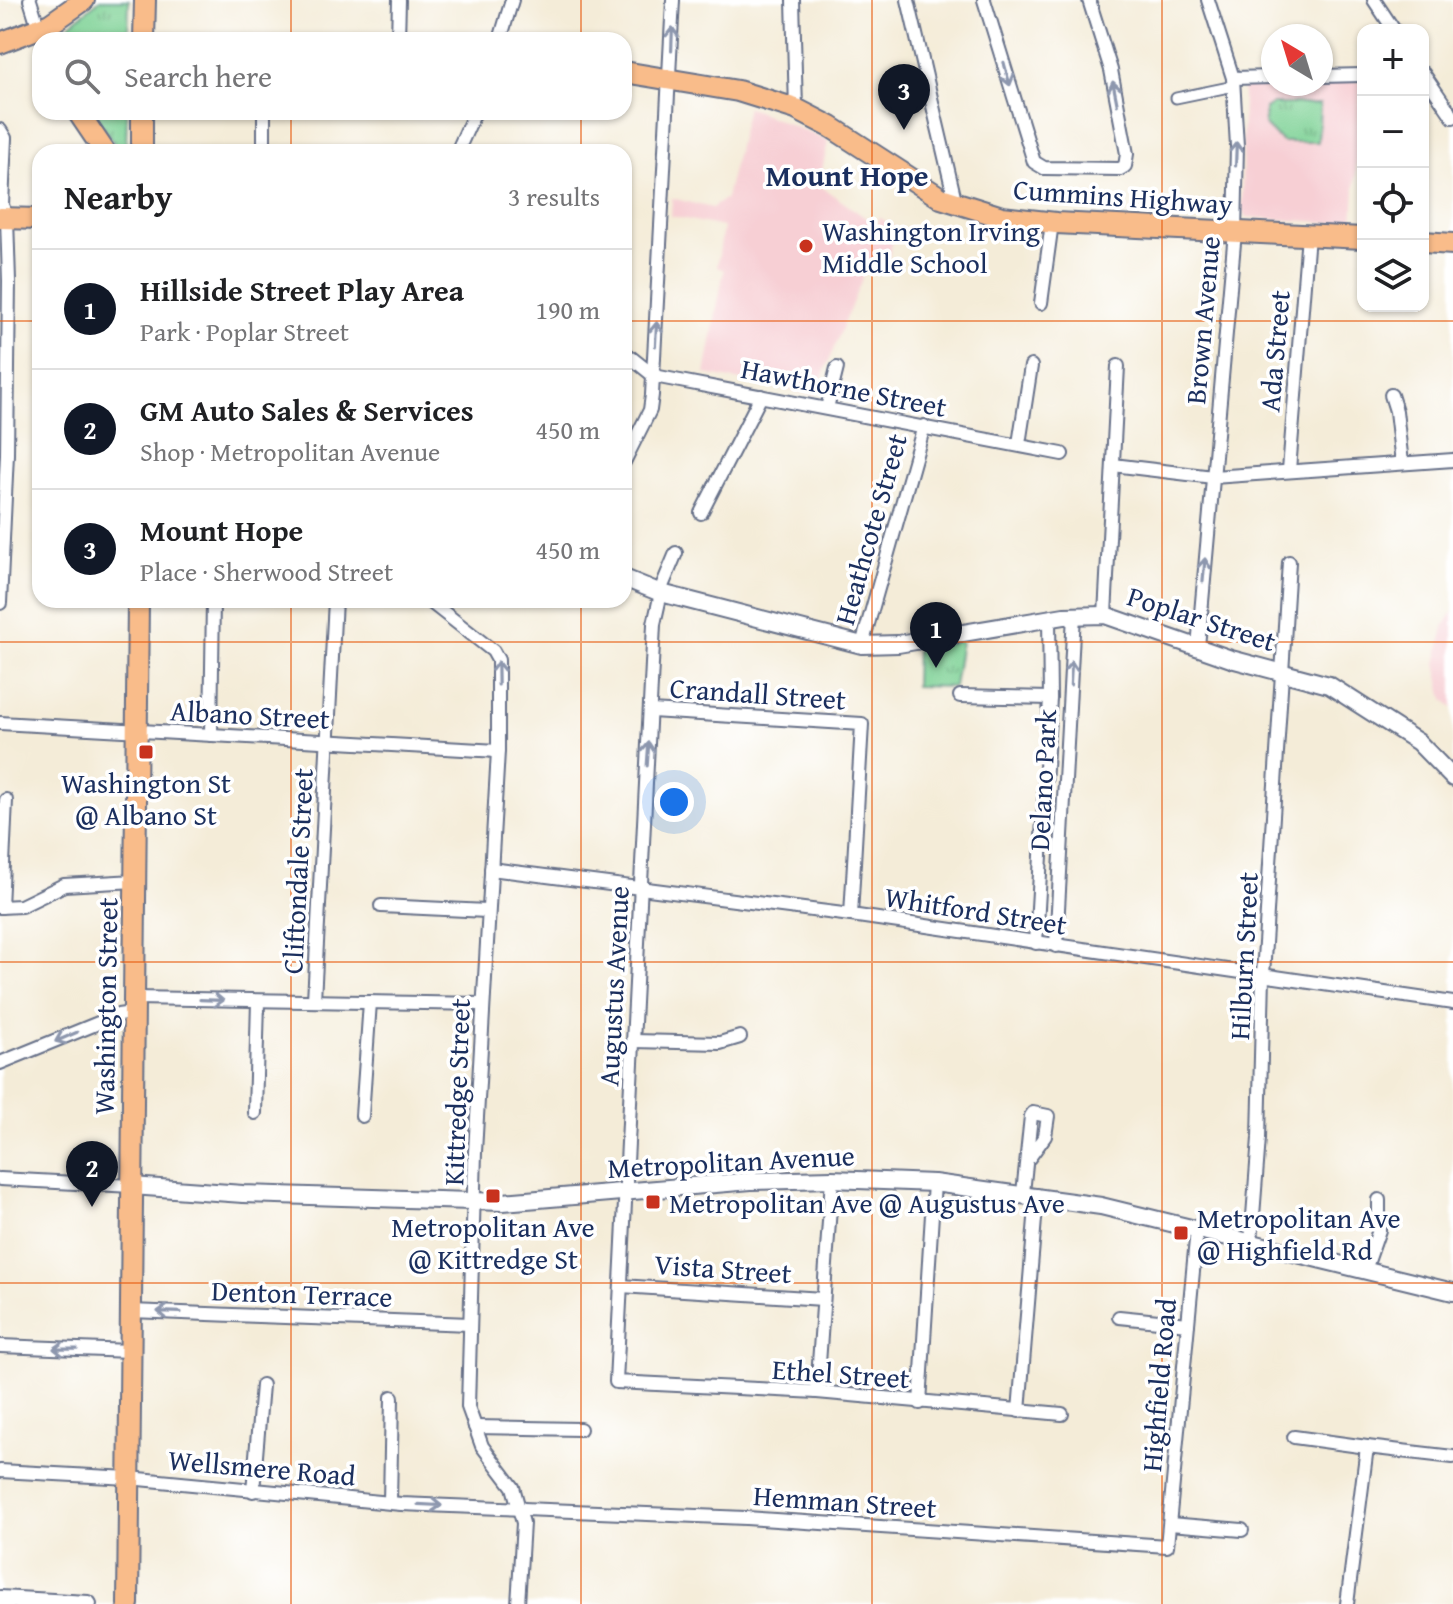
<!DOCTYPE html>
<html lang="en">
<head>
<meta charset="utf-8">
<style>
	:root { --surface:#fff; --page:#f6f6f6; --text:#202124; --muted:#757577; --line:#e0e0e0; --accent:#111827 }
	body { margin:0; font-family:"Gentium Book Plus",serif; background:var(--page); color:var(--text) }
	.controls { position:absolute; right:24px; top:24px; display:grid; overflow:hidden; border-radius:16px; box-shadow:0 2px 6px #0004 }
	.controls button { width:72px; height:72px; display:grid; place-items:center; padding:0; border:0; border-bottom:2px solid var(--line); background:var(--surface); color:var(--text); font:40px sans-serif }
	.compass { position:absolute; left:1261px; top:24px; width:72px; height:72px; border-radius:50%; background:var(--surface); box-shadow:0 2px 6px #0004; rotate:322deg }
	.you { position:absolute; left:674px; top:802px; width:28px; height:28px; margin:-20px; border:6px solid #fff; border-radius:50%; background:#1a73e8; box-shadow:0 0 0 12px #1a73e833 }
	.badge { display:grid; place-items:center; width:52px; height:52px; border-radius:50%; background:var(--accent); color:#fff; font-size:26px; font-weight:700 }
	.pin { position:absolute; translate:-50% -66px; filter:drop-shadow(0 2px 4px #0008) }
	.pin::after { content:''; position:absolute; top:42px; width:28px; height:24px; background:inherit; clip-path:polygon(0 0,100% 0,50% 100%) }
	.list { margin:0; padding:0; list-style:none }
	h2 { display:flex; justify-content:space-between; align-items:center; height:104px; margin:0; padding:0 32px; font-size:34px }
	h2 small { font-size:26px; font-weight:400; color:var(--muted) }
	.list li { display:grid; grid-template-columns:52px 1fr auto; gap:24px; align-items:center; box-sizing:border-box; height:120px; padding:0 32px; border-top:2px solid var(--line) }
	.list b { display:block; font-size:30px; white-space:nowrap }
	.list p { margin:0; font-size:26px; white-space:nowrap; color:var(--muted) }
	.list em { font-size:26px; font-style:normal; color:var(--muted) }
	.icon { flex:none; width:44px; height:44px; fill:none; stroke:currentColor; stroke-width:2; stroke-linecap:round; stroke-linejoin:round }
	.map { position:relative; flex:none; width:1453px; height:1604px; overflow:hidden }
	.search { position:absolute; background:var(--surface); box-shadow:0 2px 6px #0004; left:32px; top:32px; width:600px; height:88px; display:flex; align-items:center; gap:20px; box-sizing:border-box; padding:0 28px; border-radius:24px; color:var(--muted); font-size:30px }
	.panel { position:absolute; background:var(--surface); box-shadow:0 2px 6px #0004; left:32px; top:144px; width:600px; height:464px; border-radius:24px }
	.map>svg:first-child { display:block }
	.built { fill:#f7cfd4 }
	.grass { fill:url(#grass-tufts); stroke:#4c8079; stroke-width:2 }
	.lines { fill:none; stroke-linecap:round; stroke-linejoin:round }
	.pedestrian-casing { stroke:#677189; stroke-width:13 }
	.minor-casing { stroke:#677189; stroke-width:16 }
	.tertiary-casing { stroke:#677189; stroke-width:20 }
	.primary-casing { stroke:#677189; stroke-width:24 }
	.pedestrian { stroke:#fff; stroke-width:9 }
	.minor { stroke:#fff; stroke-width:12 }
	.tertiary { stroke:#fff; stroke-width:16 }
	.primary { stroke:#f9bc8a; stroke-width:20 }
	.oneway { stroke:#8d97ae }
	.grid { fill:none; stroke:#e8590c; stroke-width:2; stroke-opacity:0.55 }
	.poi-dot { fill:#c8321e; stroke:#fff; stroke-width:3 }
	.labels { text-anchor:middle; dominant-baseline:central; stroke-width:7; stroke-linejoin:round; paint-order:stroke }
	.street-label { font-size:28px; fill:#1b2f5e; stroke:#fff }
	.poi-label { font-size:28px; fill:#1b2f5e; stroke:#fff; text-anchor:start }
	.neighbourhood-label { font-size:30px; font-weight:bold; fill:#1b2f5e; stroke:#fff }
</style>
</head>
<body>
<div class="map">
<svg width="1453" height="1604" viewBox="0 0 1453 1604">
	<defs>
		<pattern id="grass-tufts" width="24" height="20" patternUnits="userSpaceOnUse" patternTransform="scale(2)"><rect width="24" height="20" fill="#7dd194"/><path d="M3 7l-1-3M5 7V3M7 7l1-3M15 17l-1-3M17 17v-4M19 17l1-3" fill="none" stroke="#66aa7c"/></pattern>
	</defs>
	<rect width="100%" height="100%" fill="#fff"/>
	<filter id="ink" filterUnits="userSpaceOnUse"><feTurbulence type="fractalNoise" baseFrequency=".0125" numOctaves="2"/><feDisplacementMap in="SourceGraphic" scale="16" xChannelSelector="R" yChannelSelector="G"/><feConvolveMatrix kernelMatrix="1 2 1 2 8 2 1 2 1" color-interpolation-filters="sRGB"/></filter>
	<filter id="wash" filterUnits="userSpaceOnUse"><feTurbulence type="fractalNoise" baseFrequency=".006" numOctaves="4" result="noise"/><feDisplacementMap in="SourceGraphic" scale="32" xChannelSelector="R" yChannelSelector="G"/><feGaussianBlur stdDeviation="1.8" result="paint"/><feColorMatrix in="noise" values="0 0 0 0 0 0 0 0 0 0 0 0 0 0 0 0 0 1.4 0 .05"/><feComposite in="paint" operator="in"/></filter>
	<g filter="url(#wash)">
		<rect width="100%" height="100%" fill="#f4ecd8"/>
		<g class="built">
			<path d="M1361 81 1353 224 1246 217 1242 210 1243 89 1246 83Z"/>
			<path d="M747 107 828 141 819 185 877 226 879 217 896 228 886 268 868 264 815 395 705 374 724 270 717 267 723 227 671 216 672 198 712 208 726 198Z"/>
			<path d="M1453 612V708L1444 699 1436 664 1444 626Z"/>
		</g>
		<g class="grass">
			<path d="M100 0H129L128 40H61L68 26Z"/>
			<path d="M1273 104H1320L1318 142H1282L1264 124 1265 109Z"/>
			<path d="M92 112H127L126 147 116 146Z"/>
			<path d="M961 641 954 687 915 686 916 650Z"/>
		</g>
	</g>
	<g filter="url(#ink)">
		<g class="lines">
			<g class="pedestrian-casing">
				<path id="pedestrian" d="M1176 98 1234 86"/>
			</g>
			<g class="minor-casing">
				<g id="minor">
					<path d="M30 0 39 29"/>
					<path d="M793 0 796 109"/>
					<path d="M908 0 956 204"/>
					<path d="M984 0 1034 162 1044 168 1120 169 1125 166 1127 154 1111 70 1089 0"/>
					<path d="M1374 0 1394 30"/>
					<path d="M398 40 399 0"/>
					<path d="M500 40 512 0"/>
					<path d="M1423 73 1453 117"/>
					<path d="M1321 76 1363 75"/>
					<path d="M1233 78 1273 77"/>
					<path d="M264 112V148"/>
					<path d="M0 130 5 138 2 205 7 218 9 281 7 454 0 603"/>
					<path d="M457 152 475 112"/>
					<path d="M1041 303 1052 223"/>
					<path d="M624 352 654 376 1062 454"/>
					<path d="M1391 395 1396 411 1402 463"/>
					<path d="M827 408 837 368"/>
					<path d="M1019 444 1031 366"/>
					<path d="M624 462 650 410 652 395 673 0"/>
					<path d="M1113 465 1213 477 1453 460"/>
					<path d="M1289 470 1308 235"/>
					<path d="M701 513 761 396"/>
					<path d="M676 553 663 584 654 624 616 1382 817 1392 1062 1414"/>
					<path d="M428 600 493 651 498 660V751L475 1152 468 1407 482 1446 513 1487 523 1523 518 1604"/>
					<path d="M1105 615 1118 366"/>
					<path d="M862 645 924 426"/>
					<path d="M1198 647 1235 232 1237 146 1233 78 1208 0"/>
					<path d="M960 696 1050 698"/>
					<path d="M651 711 862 724 851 915"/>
					<path d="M0 723 498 751"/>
					<path d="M211 735 213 600"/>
					<path d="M491 869 851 915 1453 1003"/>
					<path d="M381 906 487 911"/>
					<path d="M0 907 21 906 64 885 135 881"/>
					<path d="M1 907 6 800"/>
					<path d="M1036 943 1050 698 1049 618"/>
					<path d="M1056 946 1074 615"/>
					<path d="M134 998 483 1004"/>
					<path d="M314 1000 335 600"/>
					<path d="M634 1041 720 1043 740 1037"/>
					<path d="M0 1063 118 1015 132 1013"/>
					<path d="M255 1113 258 1001"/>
					<path d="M362 1116 370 1002"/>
					<path d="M0 1179 132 1186"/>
					<path d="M1023 1193 1031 1116 1033 1113 1048 1116 1045 1136 1029 1158"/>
					<path d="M1251 1242 1259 1138 1263 975 1289 562"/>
					<path d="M1365 1270 1379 1230V1200"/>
					<path d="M621 1286 823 1299"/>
					<path d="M131 1311 470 1324"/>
					<path d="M1119 1317 1188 1324"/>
					<path d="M0 1346 130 1351"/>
					<path d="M817 1392 832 1179"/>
					<path d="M920 1403 934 1183"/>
					<path d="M1019 1411 1037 1195"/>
					<path d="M475 1427 580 1429"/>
					<path d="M1294 1437 1367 1447"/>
					<path d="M0 1471 129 1478 401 1504 746 1518 1167 1546 1197 1229"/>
					<path d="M253 1491 262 1385"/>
					<path d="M390 1502 392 1397"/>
					<path d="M1170 1524 1242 1530"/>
					<path d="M1347 1604 1367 1447 1453 1457"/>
				</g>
			</g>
			<g class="tertiary-casing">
				<g id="tertiary">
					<path d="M624 578 661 593 862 645 898 644 1064 616 1105 615 1231 659 1329 685 1418 742 1453 778"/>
					<path d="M132 1186 243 1194 503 1202 751 1181 832 1179 934 1183 1101 1206 1453 1292"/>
					<path d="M0 1599 88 1604"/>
				</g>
			</g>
			<g class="primary-casing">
				<g id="primary">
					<path d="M144 40 145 0"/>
					<path d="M0 43 50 24 84 0"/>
					<path d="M624 72 738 91 796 109 831 127 941 198 1002 217 1056 223 1363 238"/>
					<path d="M78 112 105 152"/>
					<path d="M142 152V112"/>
					<path d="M0 218 40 219"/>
					<path d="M1423 242 1453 244"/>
					<path d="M128 1604 138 600"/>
				</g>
			</g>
			<use href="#pedestrian" class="pedestrian"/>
			<use href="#minor" class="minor"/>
			<use href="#tertiary" class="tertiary"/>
			<use href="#primary" class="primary"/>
		</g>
		<defs><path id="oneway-shaft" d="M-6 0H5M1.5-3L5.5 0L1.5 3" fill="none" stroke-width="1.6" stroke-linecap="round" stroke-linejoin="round" transform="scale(2)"/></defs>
		<g class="oneway">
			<use href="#oneway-shaft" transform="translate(672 39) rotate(-88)"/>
			<use href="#oneway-shaft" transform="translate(1007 74) rotate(75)"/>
			<use href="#oneway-shaft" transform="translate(1115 93) rotate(-101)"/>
			<use href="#oneway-shaft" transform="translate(1236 154) rotate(-88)"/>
			<use href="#oneway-shaft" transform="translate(656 334) rotate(-87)"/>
			<use href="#oneway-shaft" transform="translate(1204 570) rotate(-85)"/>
			<use href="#oneway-shaft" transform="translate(498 673) rotate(-91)"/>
			<use href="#oneway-shaft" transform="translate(1071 673) rotate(-87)"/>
			<use href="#oneway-shaft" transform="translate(648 754) rotate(-86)"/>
			<use href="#oneway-shaft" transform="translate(212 1000) rotate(2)"/>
			<use href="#oneway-shaft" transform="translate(66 1037) rotate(157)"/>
			<use href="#oneway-shaft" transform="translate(169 1312) rotate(-178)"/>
			<use href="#oneway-shaft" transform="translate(65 1349) rotate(-179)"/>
			<use href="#oneway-shaft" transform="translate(430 1505) rotate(3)"/>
		</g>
	</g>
	<path class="grid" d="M291 0V40M581 0V40M872 0V1604M1162 0V1604M291 112V152M581 112V152M0 321H40M624 321H1453M291 600V1604M581 600V1604M0 642H1453M0 962H1453M0 1283H1453"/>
	<g class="poi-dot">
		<circle cx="806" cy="246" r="8"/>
		<rect x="138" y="744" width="16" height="16" rx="4"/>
		<rect x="485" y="1188" width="16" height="16" rx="4"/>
		<rect x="645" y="1194" width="16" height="16" rx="4"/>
		<rect x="1173" y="1225" width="16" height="16" rx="4"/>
	</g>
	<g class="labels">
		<g class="street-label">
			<text transform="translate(1123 196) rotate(4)">Cummins Highway</text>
			<text transform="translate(1202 320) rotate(-85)">Brown Avenue</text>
			<text transform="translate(1274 351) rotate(-85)">Ada Street</text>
			<text transform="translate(844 387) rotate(11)">Hawthorne Street</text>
			<text transform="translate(870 529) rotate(-74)">Heathcote Street</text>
			<text transform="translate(1202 618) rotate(18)">Poplar Street</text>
			<text transform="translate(758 693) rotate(4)">Crandall Street</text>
			<text transform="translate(250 714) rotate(3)">Albano Street</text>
			<text transform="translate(1042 780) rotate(-87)">Delano Park</text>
			<text transform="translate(297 871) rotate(-87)">Cliftondale Street</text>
			<text transform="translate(976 910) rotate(9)">Whitford Street</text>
			<text transform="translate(1243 956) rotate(-87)">Hilburn Street</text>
			<text transform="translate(613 986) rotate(-87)">Augustus Avenue</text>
			<text transform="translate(105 1006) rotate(-89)">Washington Street</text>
			<text transform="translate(456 1092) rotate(-88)">Kittredge Street</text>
			<text transform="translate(731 1161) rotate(-3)">Metropolitan Avenue</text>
			<text transform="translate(723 1268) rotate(4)">Vista Street</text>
			<text transform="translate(302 1293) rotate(2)">Denton Terrace</text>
			<text transform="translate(841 1373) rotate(4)">Ethel Street</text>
			<text transform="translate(1158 1385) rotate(-85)">Highfield Road</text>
			<text transform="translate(262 1467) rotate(5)">Wellsmere Road</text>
			<text transform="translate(845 1501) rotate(4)">Hemman Street</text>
		</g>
		<g class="poi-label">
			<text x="822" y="230">Washington Irving<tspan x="822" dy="32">Middle School</tspan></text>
			<text x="146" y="782" text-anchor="middle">Washington St<tspan x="146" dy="32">@ Albano St</tspan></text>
			<text x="669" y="1202">Metropolitan Ave @ Augustus Ave</text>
			<text x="1197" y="1217">Metropolitan Ave<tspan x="1197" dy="32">@ Highfield Rd</tspan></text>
			<text x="493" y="1226" text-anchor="middle">Metropolitan Ave<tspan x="493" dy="32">@ Kittredge St</tspan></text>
		</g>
		<g class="neighbourhood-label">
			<text x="847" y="175">Mount Hope</text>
		</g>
	</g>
</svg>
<div class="controls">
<button>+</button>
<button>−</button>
<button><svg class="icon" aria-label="locate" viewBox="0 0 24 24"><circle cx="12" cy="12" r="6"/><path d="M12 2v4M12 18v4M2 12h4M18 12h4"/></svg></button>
<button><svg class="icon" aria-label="layers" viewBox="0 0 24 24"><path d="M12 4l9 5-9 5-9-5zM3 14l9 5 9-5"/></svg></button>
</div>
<svg class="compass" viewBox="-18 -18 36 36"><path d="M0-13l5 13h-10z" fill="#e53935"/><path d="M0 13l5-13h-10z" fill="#757577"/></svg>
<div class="you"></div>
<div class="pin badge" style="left:936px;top:668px">1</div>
<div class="pin badge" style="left:92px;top:1207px">2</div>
<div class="pin badge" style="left:904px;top:130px">3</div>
<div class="search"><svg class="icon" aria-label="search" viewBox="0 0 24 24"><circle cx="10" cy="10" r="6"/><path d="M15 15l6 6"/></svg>Search here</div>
<section class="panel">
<h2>Nearby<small>3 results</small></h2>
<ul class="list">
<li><span class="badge">1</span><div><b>Hillside Street Play Area</b><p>Park · Poplar Street</p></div><em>190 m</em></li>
<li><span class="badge">2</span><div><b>GM Auto Sales &amp; Services</b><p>Shop · Metropolitan Avenue</p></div><em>450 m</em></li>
<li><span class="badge">3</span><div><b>Mount Hope</b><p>Place · Sherwood Street</p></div><em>450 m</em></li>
</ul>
</section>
</div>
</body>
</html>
